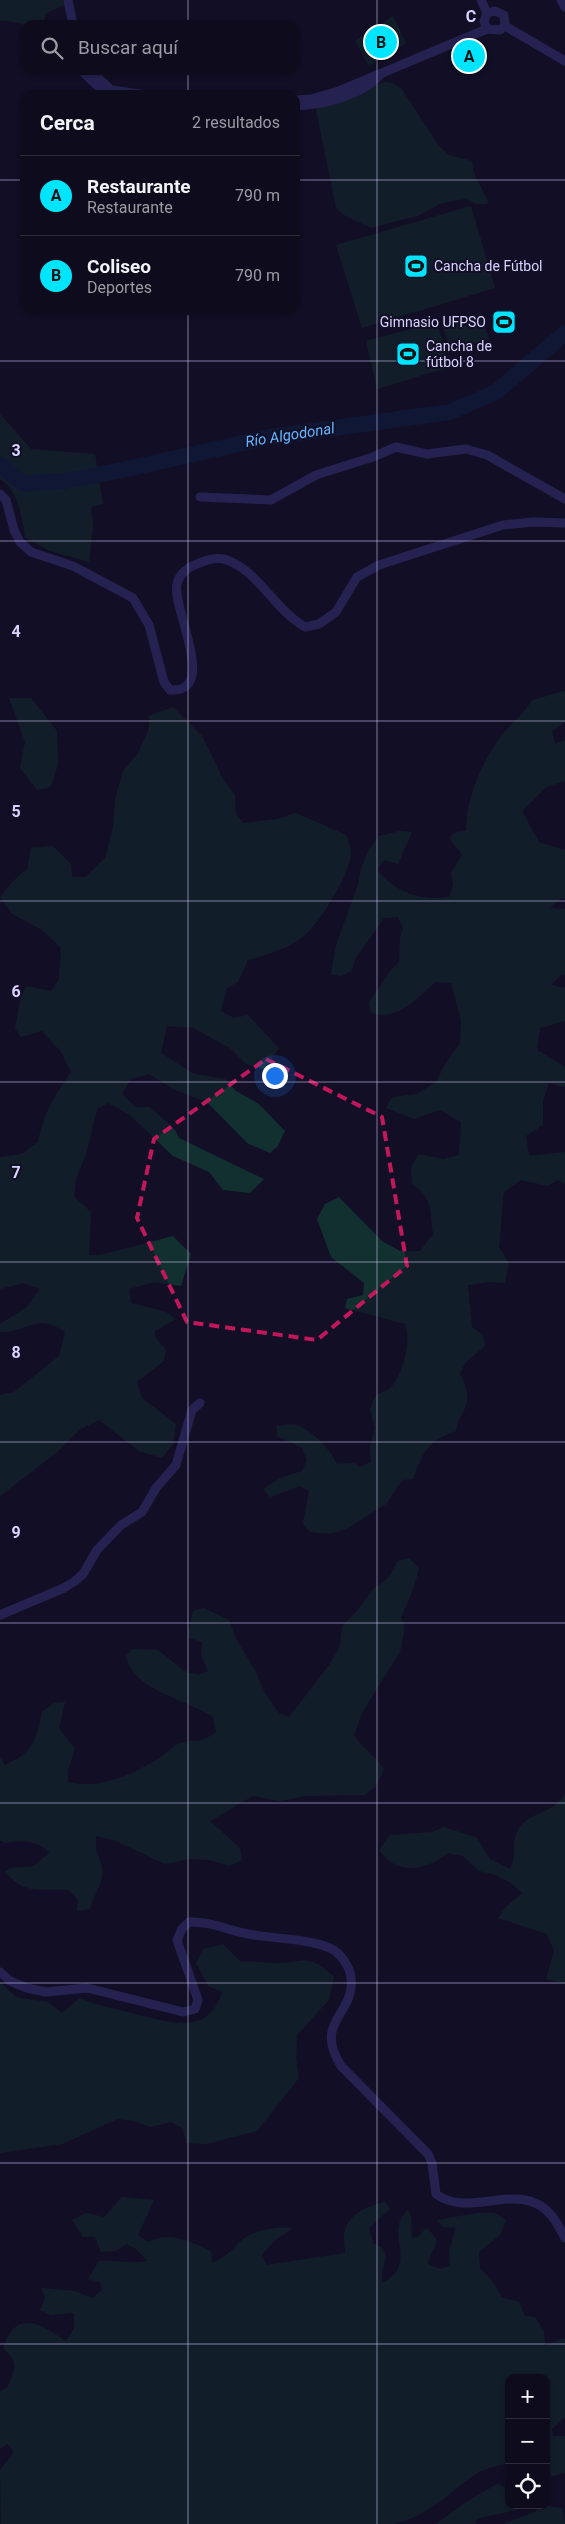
<!DOCTYPE html>
<html lang="es">
<head>
<meta charset="utf-8">
<style>
	:root { --surface:#0e0b1c; --page:#171425; --text:#f1f3f6; --muted:#9b9ba3; --line:#2e2b3b; --accent:#00e5ff }
	body { margin:0; font-family:Roboto,sans-serif; background:var(--page); color:var(--text) }
	.controls { position:absolute; right:15px; bottom:15px; display:grid; overflow:hidden; border-radius:10px; box-shadow:0 1px 4px #0004 }
	.controls button { width:45px; height:45px; display:grid; place-items:center; padding:0; border:0; border-bottom:1px solid var(--line); background:var(--surface); color:var(--text); font:25px sans-serif }
	.you { position:absolute; left:274px; top:1075px; width:18px; height:18px; margin:-12px; border:4px solid #fff; border-radius:50%; background:#1a73e8; box-shadow:0 0 0 8px #1a73e833 }
	.badge { display:grid; place-items:center; width:32px; height:32px; border-radius:50%; background:var(--accent); color:#111; font-size:16px; font-weight:700 }
	.pin { position:absolute; translate:-50% -50%; border:2px solid #fff; box-shadow:0 1px 5px #0006 }
	.list { margin:0; padding:0; list-style:none }
	h2 { display:flex; justify-content:space-between; align-items:center; height:65px; margin:0; padding:0 20px; font-size:21px }
	h2 small { font-size:16px; font-weight:400; color:var(--muted) }
	.list li { display:grid; grid-template-columns:32px 1fr auto; gap:15px; align-items:center; box-sizing:border-box; height:80px; padding:0 20px; border-top:1px solid var(--line) }
	.list b { display:block; font-size:19px; white-space:nowrap }
	.list p { margin:0; font-size:16px; white-space:nowrap; color:var(--muted) }
	.list em { font-size:16px; font-style:normal; color:var(--muted) }
	.icon { flex:none; width:28px; height:28px; fill:none; stroke:currentColor; stroke-width:2; stroke-linecap:round; stroke-linejoin:round }
	.map { position:relative; flex:none; width:565px; height:2524px; overflow:hidden }
	.search { position:absolute; background:var(--surface); box-shadow:0 1px 4px #0004; left:20px; top:20px; width:280px; height:55px; display:flex; align-items:center; gap:12px; box-sizing:border-box; padding:0 18px; border-radius:15px; color:var(--muted); font-size:19px }
	.panel { position:absolute; background:var(--surface); box-shadow:0 1px 4px #0004; left:20px; top:90px; width:280px; height:225px; border-radius:15px }
	.map>svg:first-child { display:block }
	.green { fill:#12302f }
	.lines { fill:none; stroke-linecap:round; stroke-linejoin:round }
	.river { stroke:#0c2248; stroke-width:16 }
	.minor { stroke:#3d3a85; stroke-width:9 }
	.marked { fill:none; stroke:#c2185b; stroke-width:4; stroke-dasharray:10 6; stroke-linejoin:round }
	.grid { fill:none; stroke:#d9d4ff; stroke-width:1; stroke-opacity:0.55 }
	.labels { text-anchor:middle; dominant-baseline:central; stroke-width:4; stroke-linejoin:round; paint-order:stroke }
	.poi-label { font-size:14px; fill:#d9d4ff; stroke:#130f26; text-anchor:start }
	.water-label { font-size:15px; font-style:italic; fill:#62b6ff; stroke:#130f26 }
	.grid-label { font-size:16px; text-anchor:middle; font-weight:bold; fill:#d9d4ff; stroke:#130f26; stroke-width:4; stroke-linejoin:round; paint-order:stroke }
</style>
</head>
<body>
<div class="map">
<svg width="565" height="2524" viewBox="0 0 565 2524">
	<rect width="100%" height="100%" fill="#130f26"/>
	<g class="green">
		<path d="M0 0H63L64 5 46 13 43 24C25 29 18 20 0 21Z"/>
		<path d="M393 16 406 43 369 66 355 41Z"/>
		<path d="M384 82 393 83 401 88 439 146 449 155 472 161 473 171 488 201 487 204H476L465 199 442 203 417 216 371 228 344 215 336 208 316 109Z"/>
		<path d="M471 206 495 288 362 328 336 245Z"/>
		<path d="M480 313 489 339 451 350 442 325Z"/>
		<path d="M437 322 450 367 377 389 366 341Z"/>
		<path d="M0 414 31 449 95 454 103 504 91 507 93 524 89 562 50 551 25 537C22 518 18 489 0 479Z"/>
		<path d="M565 691V722L552 731 555 744 565 740V781L546 787 522 811 539 842 565 850V898L559 900 550 908 565 909V975L562 974 551 985 565 988V1021L540 1028 537 1050 565 1067V1087L549 1083 543 1100V1125L526 1136 529 1156 565 1152V1184L558 1180 548 1186 521 1180 504 1192C501 1211 502 1228 499 1247L509 1263 505 1283 489 1282 468 1285 472 1327 483 1335 485 1346 466 1362 460 1373C464 1383 470 1393 466 1405 463 1415 457 1418 456 1431 426 1442 424 1451 413 1479L402 1480 386 1504 348 1528 330 1534 310 1532 303 1524 309 1491 300 1486 270 1497 263 1489 282 1477 302 1471 307 1460 302 1448 277 1436V1426C283 1426 292 1423 297 1425 314 1432 330 1449 337 1464L354 1463 360 1467 371 1462 370 1447 375 1427 370 1410C372 1406 373 1399 376 1396 380 1392 387 1391 390 1388 403 1376 412 1339 405 1324L345 1308 347 1299 363 1295 364 1283 331 1257 317 1219 325 1204 339 1197 382 1241 400 1251H420L433 1234C430 1211 433 1197 412 1184L411 1166 419 1154 443 1159 459 1155 461 1122 440 1110 414 1119 386 1108 392 1097 417 1094 436 1082 444 1066 460 1043 461 1020 451 983 435 982C416 999 398 1021 371 1013L369 1002 391 970 399 962 400 938 403 928 398 917 384 918 356 958 351 971 341 976 331 974 336 945 358 885 361 868 369 849 379 836 400 831 412 832 398 864 384 860 377 870C396 893 420 901 449 897L453 884 451 873 462 854 449 838 456 832 466 831C466 798 482 761 502 735 512 722 524 714 532 700Z"/>
		<path d="M9 698H31L57 731 58 764 51 787 37 790 20 768 25 742Z"/>
		<path d="M173 707 202 736 223 779 235 795 236 814 243 823 278 819 296 813 346 835C348 840 350 845 351 850 352 872 321 921 305 935 289 949 268 954 248 960L238 982 227 988 221 1011 234 1018 248 1015 279 1048 264 1069 246 1064 230 1048 193 1028 167 1026 161 1053 194 1074 225 1079 236 1091 259 1104 285 1131 278 1146 270 1153 247 1143 207 1102 173 1089 149 1074 131 1079 122 1094 136 1107H150L175 1130 179 1138 264 1179 250 1193 223 1190 209 1172 173 1156 130 1115 108 1103 97 1109 86 1155 76 1178 74 1197 91 1212 89 1255H100L173 1236 191 1254 181 1286 154 1282 129 1289 131 1303 166 1312 176 1319 155 1331V1337L166 1350 164 1361 137 1382 142 1398 176 1424 173 1444 162 1458 139 1451 99 1420 79 1430 56 1453 0 1496V1395L14 1392 59 1356 65 1332C35 1312 29 1333 0 1332V1324L27 1307 40 1289 24 1283 0 1289V1157L22 1154 38 1142C43 1114 55 1095 71 1072L61 1052 42 1031 21 1037 15 1028 20 1001 26 986 51 991 59 979 61 948 41 929 12 914 0 897 12 882 27 869 31 848 53 846 71 864 72 877H86L105 858 113 827 115 799 123 771 138 753 149 729V716Z"/>
		<path d="M409 1558 419 1568 414 1587 401 1618 405 1626 400 1652 363 1711 354 1735C362 1748 375 1756 384 1769L376 1786 365 1795 306 1796 280 1801 253 1796 210 1821 240 1848 242 1860 229 1866 210 1860 189 1859 165 1864 116 1841 96 1836C95 1853 98 1853 102 1867 105 1881 93 1896 90 1909L77 1911 78 1900 69 1890C41 1888 26 1896 5 1872L10 1868 34 1866 50 1852C35 1840 23 1840 5 1843L0 1840V1757L5 1765C35 1751 35 1742 42 1712L54 1703 65 1702 59 1728 75 1749 68 1770V1782C99 1790 131 1775 158 1759 165 1754 173 1746 180 1743 197 1738 198 1745 216 1732L213 1717C187 1699 133 1691 126 1656L132 1649 158 1650 184 1671 198 1675 208 1671 201 1655 202 1642 187 1637 193 1611 204 1608 229 1620 236 1639 255 1670 265 1693 279 1713 289 1717 330 1664 340 1646 342 1626 357 1611 373 1589 388 1578 398 1561Z"/>
		<path d="M565 1794V1984L546 1979 554 1951 547 1934 498 1918 505 1908 522 1893 511 1883 493 1874 479 1871 463 1856 448 1853C425 1871 397 1876 379 1850L390 1835 432 1832 444 1827 477 1838 490 1859 510 1869C517 1857 511 1843 518 1830 526 1816 542 1814 554 1806 558 1803 562 1798 565 1794Z"/>
		<path d="M223 1944 241 1962C252 1961 261 1962 272 1963 302 1965 306 1950 334 1977L329 2000 297 2035 296 2059 299 2078 257 2131 206 2144 186 2143 183 2128 171 2122 150 2127 134 2121 118 2119 62 2144 0 2153V1982L16 1997 48 2002 62 2013 80 1998C98 2006 116 2009 135 2014 168 2022 209 2037 222 1992L208 1986 196 1963 203 1949Z"/>
		<path d="M122 2197 154 2200 138 2235 148 2242C169 2230 191 2242 211 2251L212 2263C225 2258 231 2251 240 2242 254 2229 275 2227 293 2228L274 2241 262 2255 267 2265 345 2253C345 2248 344 2242 344 2237 345 2215 367 2206 385 2202L390 2209 369 2228 373 2243 383 2248 386 2257 382 2272V2283C421 2263 382 2233 408 2210L411 2216 412 2238 418 2237 426 2228C446 2244 431 2246 428 2264L439 2269 450 2266 449 2251 456 2228 443 2227 437 2220 477 2213H494L506 2220 500 2235 479 2252 480 2268 493 2282 501 2297 519 2302 525 2316 535 2317 544 2331 545 2346 563 2338 565 2340V2417L552 2429 553 2436H565V2473L546 2478V2378H509V2463C499 2466 484 2468 476 2474 447 2494 429 2516 393 2524H1L0 2470 14 2452 7 2444 0 2449V2391L7 2388C15 2369 20 2363 3 2348 17 2308 39 2323 66 2341L74 2328V2313L51 2315 40 2310 45 2298 41 2288 75 2291 93 2298 102 2290 100 2282 88 2279 99 2261C115 2260 131 2264 148 2261L136 2249 127 2244 115 2251 101 2252 95 2237H83L72 2220 86 2213 104 2217Z"/>
		<path d="M497 2484 509 2489V2505L533 2506 477 2519 475 2524H436L466 2502Z"/>
		<path d="M541 2505 562 2508 565 2524H503L535 2512Z"/>
	</g>
	<g class="lines">
		<path class="river" d="M0 465 24 484 65 481 127 469 270 437 450 412 496 392 565 333"/>
		<g class="minor">
			<path d="M68 0 73 25"/>
			<path d="M481 0 487 13 484 21 487 29"/>
			<path d="M561 0 565 7"/>
			<path d="M487 13 495 11 504 15 505 26"/>
			<path d="M505 26 565 61"/>
			<path d="M85 70V74L107 95"/>
			<path d="M90 70 111 90 147 95"/>
			<path d="M295 100 311 99 339 91 487 29 500 30 505 26"/>
			<path d="M295 106C322 105 361 96 380 75"/>
			<path d="M0 494 6 500 14 530 20 542 31 552 73 566 133 598 149 625 164 682 170 690C220 693 171 607 177 584 179 574 188 567 197 564 206 560 217 556 227 560 258 571 275 610 305 627L319 624 336 612 357 577 379 565 503 525 533 522 565 523"/>
			<path d="M200 497 271 500 316 475 373 457 396 447 427 454 466 449 487 455 565 499"/>
			<path d="M0 1615 64 1588 75 1581 83 1574 97 1550 121 1525 142 1512 156 1488 176 1465 192 1410 200 1403"/>
			<path d="M0 1972 10 1981 27 1988 46 1992 87 1988 183 2012 195 2009 198 2000 177 1940 182 1929 189 1922C210 1921 227 1930 248 1934 274 1939 305 1938 330 1948 341 1953 350 1967 351 1978 355 2016 313 2020 341 2066L428 2154 432 2163 436 2194C470 2220 520 2178 551 2215 557 2222 561 2231 565 2238"/>
		</g>
	</g>
	<path d="M0 0H565V2524H0ZM266 1059 382 1117 407 1266 317 1340 187 1322 137 1218 154 1139Z" fill="#130f26" fill-opacity=".55" fill-rule="evenodd"/>
	<path class="marked" d="M266 1059 382 1117 407 1266 317 1340 187 1322 137 1218 154 1139Z"/>
	<path class="grid" d="M188 0V25M377 0V2524M188 70V95M0 180H25M295 180H565M188 310V2524M0 361H565M0 541H565M0 721H565M0 901H565M0 1082H565M0 1262H565M0 1442H565M0 1623H565M0 1803H565M0 1983H565M0 2163H565M0 2344H565"/>
	<defs>
		<g id="stadium-square" transform="scale(1.25)"><rect x="-9" y="-9" width="18" height="18" rx="4" fill="#00e5ff" stroke="#130f26"/><path d="M0-5a6.5 5 0 1 0 0 10a6.5 5 0 1 0 0-10ZM-3.5-1.8h7v3.6h-7Z" fill="#111"/></g>
	</defs>
	<g fill-rule="evenodd">
		<use href="#stadium-square" x="416" y="266"/>
		<use href="#stadium-square" x="504" y="322"/>
		<use href="#stadium-square" x="408" y="354"/>
	</g>
	<g class="labels">
		<g class="poi-label">
			<text x="434" y="266">Cancha de Fútbol</text>
			<text x="486" y="322" text-anchor="end">Gimnasio UFPSO</text>
			<text x="426" y="346">Cancha de<tspan x="426" dy="16">fútbol 8</tspan></text>
		</g>
		<g class="water-label">
			<text transform="translate(290 435) rotate(-9)">Río Algodonal</text>
		</g>
	</g>
	<g class="grid-label">
		<text x="471" y="22">C</text>
		<text x="16" y="456">3</text>
		<text x="16" y="637">4</text>
		<text x="16" y="817">5</text>
		<text x="16" y="997">6</text>
		<text x="16" y="1178">7</text>
		<text x="16" y="1358">8</text>
		<text x="16" y="1538">9</text>
	</g>
</svg>
<div class="controls">
<button>+</button>
<button>−</button>
<button><svg class="icon" aria-label="locate" viewBox="0 0 24 24"><circle cx="12" cy="12" r="6"/><path d="M12 2v4M12 18v4M2 12h4M18 12h4"/></svg></button>
</div>
<div class="you"></div>
<div class="pin badge" style="left:469px;top:56px">A</div>
<div class="pin badge" style="left:381px;top:42px">B</div>
<div class="search"><svg class="icon" aria-label="search" viewBox="0 0 24 24"><circle cx="10" cy="10" r="6"/><path d="M15 15l6 6"/></svg>Buscar aquí</div>
<section class="panel">
<h2>Cerca<small>2 resultados</small></h2>
<ul class="list">
<li><span class="badge">A</span><div><b>Restaurante</b><p>Restaurante</p></div><em>790 m</em></li>
<li><span class="badge">B</span><div><b>Coliseo</b><p>Deportes</p></div><em>790 m</em></li>
</ul>
</section>
</div>
</body>
</html>
